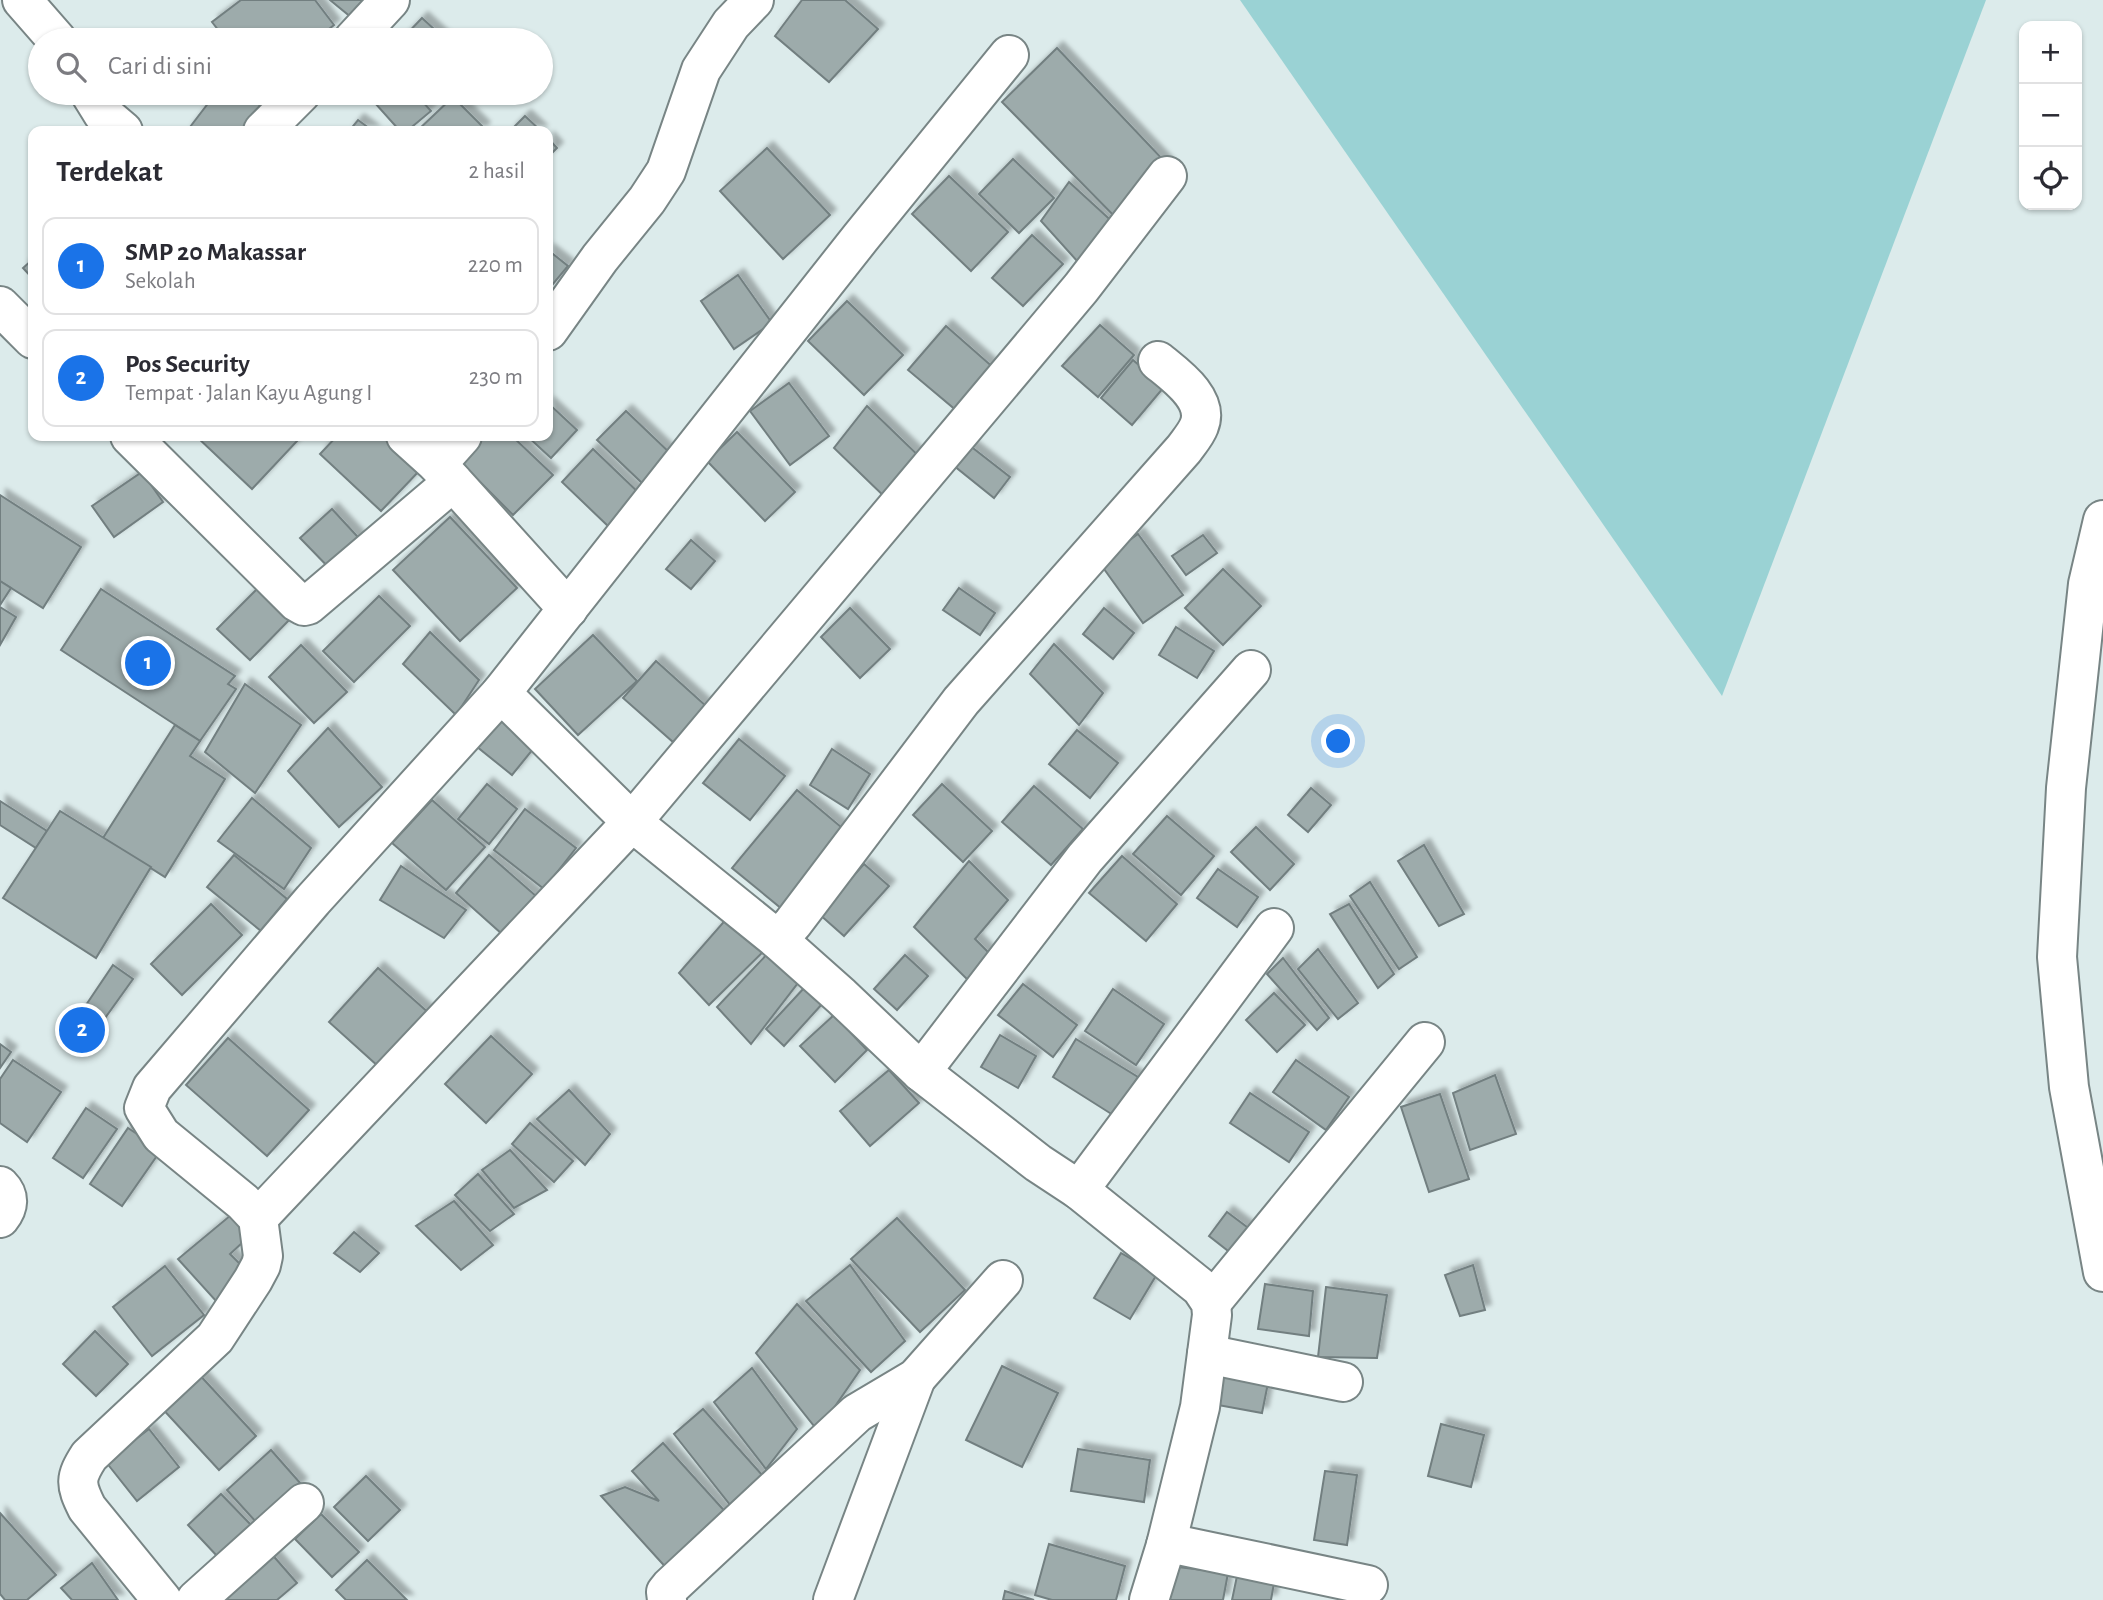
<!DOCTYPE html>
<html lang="id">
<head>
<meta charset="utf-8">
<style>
	:root { --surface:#fff; --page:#f7f7f7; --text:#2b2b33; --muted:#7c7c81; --line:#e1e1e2; --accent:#1a73e8 }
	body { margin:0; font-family:"Alegreya Sans",sans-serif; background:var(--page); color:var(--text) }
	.controls { position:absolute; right:21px; top:21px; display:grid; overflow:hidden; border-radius:14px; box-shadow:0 2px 5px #0004 }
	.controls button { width:63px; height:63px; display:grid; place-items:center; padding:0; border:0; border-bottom:2px solid var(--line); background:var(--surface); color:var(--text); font:35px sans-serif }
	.you { position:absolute; left:1339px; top:742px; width:24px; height:24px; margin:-18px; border:5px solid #fff; border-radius:50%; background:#1a73e8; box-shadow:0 0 0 10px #1a73e833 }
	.badge { display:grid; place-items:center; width:46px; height:46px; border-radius:50%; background:var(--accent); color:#fff; font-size:23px; font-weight:700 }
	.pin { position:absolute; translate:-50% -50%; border:4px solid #fff; box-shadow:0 2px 7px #0006 }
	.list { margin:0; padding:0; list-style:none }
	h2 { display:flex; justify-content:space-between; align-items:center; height:91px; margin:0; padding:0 28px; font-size:30px }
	h2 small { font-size:23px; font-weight:400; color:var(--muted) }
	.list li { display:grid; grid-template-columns:46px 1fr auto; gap:21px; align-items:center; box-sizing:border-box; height:98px; margin:0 14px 14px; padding:0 14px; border:2px solid var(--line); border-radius:14px }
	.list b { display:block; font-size:26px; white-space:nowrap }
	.list p { margin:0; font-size:23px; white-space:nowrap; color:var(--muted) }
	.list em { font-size:23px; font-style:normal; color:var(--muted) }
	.icon { flex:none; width:38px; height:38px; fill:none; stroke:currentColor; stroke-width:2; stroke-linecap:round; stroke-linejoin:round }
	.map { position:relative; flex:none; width:2103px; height:1600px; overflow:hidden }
	.search { position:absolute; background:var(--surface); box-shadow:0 2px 5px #0004; left:28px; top:28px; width:525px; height:77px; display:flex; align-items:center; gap:18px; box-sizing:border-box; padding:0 24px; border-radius:38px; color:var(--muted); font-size:26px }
	.panel { position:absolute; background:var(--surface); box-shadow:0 2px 5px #0004; left:28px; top:126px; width:525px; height:315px; border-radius:14px }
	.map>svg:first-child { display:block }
	.green { fill:#9ad2d4 }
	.building { fill:#9dabab; stroke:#727f80; stroke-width:2; filter:url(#shadow) }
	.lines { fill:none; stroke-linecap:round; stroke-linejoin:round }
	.street-casing { stroke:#788585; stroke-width:42 }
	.street { stroke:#fff; stroke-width:38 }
</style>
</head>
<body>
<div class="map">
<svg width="2103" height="1600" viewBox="0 0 2103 1600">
	<defs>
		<filter id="shadow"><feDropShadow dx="6" dy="-6" stdDeviation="2" flood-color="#0004"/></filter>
	</defs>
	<rect width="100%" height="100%" fill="#dcebeb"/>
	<path class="green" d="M1240 0H1986L1722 696Z"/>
	<g class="building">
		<path d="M241 0H315L334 25 315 40H253L248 35 241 40H226L212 22Z"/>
		<path d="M330 0H376L357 22Z"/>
		<path d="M802 0H845L878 29 829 82 775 36Z"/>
		<path d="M422 18 446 40H401Z"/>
		<path d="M1057 48 1168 165 1121 223 1002 102Z"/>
		<path d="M216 93H243L265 109 248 131H187Z"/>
		<path d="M366 93H415L431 111 407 131H400Z"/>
		<path d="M453 97 484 128 481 131H417Z"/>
		<path d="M525 116 541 131H510Z"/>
		<path d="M358 120 373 131H349Z"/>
		<path d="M548 138 557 148 548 157Z"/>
		<path d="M767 148 830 215 783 259 720 191Z"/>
		<path d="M1013 159 1054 198 1019 233 979 194Z"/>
		<path d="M949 176 1008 232 971 271 912 214Z"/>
		<path d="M1069 182 1117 226 1078 262 1041 221Z"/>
		<path d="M1032 235 1063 264 1023 306 992 278Z"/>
		<path d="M548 250 568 266 548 290Z"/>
		<path d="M33 259V279L23 268Z"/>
		<path d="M738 275 772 323 734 349 701 301Z"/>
		<path d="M847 301 903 355 864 395 808 341Z"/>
		<path d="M1100 325 1134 355 1098 397 1062 366Z"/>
		<path d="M946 326 995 369 957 411 908 370Z"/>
		<path d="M1133 360 1164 387 1132 425 1101 398Z"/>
		<path d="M789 383 829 436 790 465 750 411Z"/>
		<path d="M548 403 577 430 551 458 527 436H548Z"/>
		<path d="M867 406 925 462 890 502 834 448Z"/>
		<path d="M626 411 671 454 642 483 597 440Z"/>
		<path d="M737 432 795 492 765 521 707 461Z"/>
		<path d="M198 436H294L298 440 252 489 197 437Z"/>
		<path d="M337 436H386L421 469 381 511 320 454Z"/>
		<path d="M479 436H512L553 475 513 515 456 458Z"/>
		<path d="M969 445 1010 477 994 498 953 465Z"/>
		<path d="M593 449 640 494 609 527 562 482Z"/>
		<path d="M142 472 163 502 114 537 92 506Z"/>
		<path d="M0 495 81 547 43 608 0 581Z"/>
		<path d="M332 509 368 548 337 576 300 538Z"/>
		<path d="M450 517 517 588 460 641 393 570Z"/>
		<path d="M1138 534 1183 595 1143 623 1099 562Z"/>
		<path d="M1203 535 1217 553 1186 575 1172 556Z"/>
		<path d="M691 540 715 561 691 589 666 569Z"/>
		<path d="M1223 569 1261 606 1223 645 1185 608Z"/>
		<path d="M0 581 11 588 0 605Z"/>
		<path d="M264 582 296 613 250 660 217 629Z"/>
		<path d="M959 588 995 613 980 635 943 610Z"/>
		<path d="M101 589 235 676 228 684 236 689 200 741 61 650Z"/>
		<path d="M379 596 410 626 354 682 323 651Z"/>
		<path d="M0 607 16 617 0 645Z"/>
		<path d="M850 608 890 649 860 678 821 637Z"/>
		<path d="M1104 608 1134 633 1113 659 1083 634Z"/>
		<path d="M1176 627 1214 651 1197 678 1159 655Z"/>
		<path d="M430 632 479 680 456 715 403 664Z"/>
		<path d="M593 635 637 681 578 735 535 689Z"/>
		<path d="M1054 644 1103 693 1079 725 1030 674Z"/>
		<path d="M301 645 347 692 314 723 269 677Z"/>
		<path d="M656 661 706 706 673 742 623 698Z"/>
		<path d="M245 684 301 725 255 793 205 752Z"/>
		<path d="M501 714 538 743 512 775 476 746Z"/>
		<path d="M175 725 200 741 190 756 225 779 165 877 103 838Z"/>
		<path d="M328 728 382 787 339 827 288 771Z"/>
		<path d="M1077 730 1118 763 1090 798 1049 764Z"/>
		<path d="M739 739 785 776 750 820 703 783Z"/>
		<path d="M832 749 870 774 848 809 810 785Z"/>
		<path d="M487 784 517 809 489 844 458 819Z"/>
		<path d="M942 784 992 831 963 862 913 815Z"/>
		<path d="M1034 786 1083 829 1051 865 1002 822Z"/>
		<path d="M1311 788 1331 805 1308 832 1288 815Z"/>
		<path d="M797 790 847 832 782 909 732 868Z"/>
		<path d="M252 798 311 848 284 889 218 841Z"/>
		<path d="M432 800 485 847 446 890 392 843Z"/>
		<path d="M0 801 47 831 36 848 0 825Z"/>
		<path d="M525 809 576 848 544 889 494 850Z"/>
		<path d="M60 811 151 867 96 958 3 898Z"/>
		<path d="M1167 816 1214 856 1181 895 1133 854Z"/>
		<path d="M1256 827 1294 864 1270 890 1231 852Z"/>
		<path d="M1424 845 1464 914 1439 926 1398 861Z"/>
		<path d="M234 855 287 899 261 931 207 887Z"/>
		<path d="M489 855 536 896 502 934 456 893Z"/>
		<path d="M1122 856 1177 904 1146 941 1089 893Z"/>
		<path d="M969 861 1008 900 975 939 997 961 978 990 914 927Z"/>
		<path d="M864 864 889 886 844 936 819 914Z"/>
		<path d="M401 866 466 910 444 938 380 900Z"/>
		<path d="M1218 869 1258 897 1237 927 1197 898Z"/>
		<path d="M1370 882 1417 957 1399 969 1350 896Z"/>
		<path d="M211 904 242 935 182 995 151 964Z"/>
		<path d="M1349 904 1394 974 1378 988 1330 914Z"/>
		<path d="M728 917 769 946 709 1005 679 973Z"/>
		<path d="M1318 949 1358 1003 1338 1019 1298 969Z"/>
		<path d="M771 950 801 979 751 1044 717 1007Z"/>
		<path d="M905 955 928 976 897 1010 874 989Z"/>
		<path d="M1283 958 1329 1018 1317 1030 1267 974Z"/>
		<path d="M113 965 133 979 105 1018 86 1005Z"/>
		<path d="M378 968 439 1022 389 1076 329 1022Z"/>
		<path d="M1023 984 1077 1025 1053 1057 998 1015Z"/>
		<path d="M805 987 823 1003 784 1046 766 1029Z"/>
		<path d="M1113 989 1164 1024 1136 1065 1085 1031Z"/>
		<path d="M1274 993 1305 1025 1277 1052 1246 1020Z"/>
		<path d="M83 1008 102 1021 80 1053 61 1039Z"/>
		<path d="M834 1015 867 1050 835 1082 800 1046Z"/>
		<path d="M1000 1035 1036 1056 1018 1088 981 1067Z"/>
		<path d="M491 1036 532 1074 486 1123 445 1084Z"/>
		<path d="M228 1038 309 1110 267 1156 186 1085Z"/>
		<path d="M1076 1039 1138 1077 1113 1115 1053 1077Z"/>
		<path d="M0 1044 11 1052 0 1068Z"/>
		<path d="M13 1060 61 1092 27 1142 0 1123V1079Z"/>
		<path d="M1296 1060 1349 1097 1326 1130 1273 1092Z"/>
		<path d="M889 1070 919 1103 870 1146 840 1111Z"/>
		<path d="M1495 1075 1516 1134 1470 1150 1453 1093Z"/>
		<path d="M569 1090 610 1134 585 1165 537 1119Z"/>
		<path d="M1250 1093 1309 1132 1289 1162 1230 1123Z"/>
		<path d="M1440 1094 1469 1179 1429 1192 1401 1107Z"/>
		<path d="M86 1108 117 1129 83 1178 53 1158Z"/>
		<path d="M530 1123 573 1161 554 1182 512 1144Z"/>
		<path d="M128 1128 161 1150 122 1206 90 1184Z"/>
		<path d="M510 1150 547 1190 514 1208 482 1170Z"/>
		<path d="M478 1174 514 1214 490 1231 455 1195Z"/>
		<path d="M454 1201 493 1245 461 1270 416 1226Z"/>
		<path d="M237 1210 256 1230 230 1254 242 1266 216 1301 178 1259Z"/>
		<path d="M1227 1212 1259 1236 1241 1261 1209 1236Z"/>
		<path d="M897 1218 965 1290 920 1332 851 1259Z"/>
		<path d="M354 1232 379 1253 360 1272 334 1253Z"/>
		<path d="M1121 1253 1157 1274 1130 1319 1094 1298Z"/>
		<path d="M850 1265 905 1341 871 1372 806 1301Z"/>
		<path d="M1473 1265 1485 1310 1460 1316 1445 1275Z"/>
		<path d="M165 1266 204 1315 152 1356 113 1307Z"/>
		<path d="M1265 1284 1313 1291 1309 1336 1258 1329Z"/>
		<path d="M1326 1287 1387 1295 1377 1358 1318 1357Z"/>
		<path d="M797 1304 860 1370 818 1431 756 1353Z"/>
		<path d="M95 1331 128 1364 96 1396 63 1364Z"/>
		<path d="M1002 1366 1058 1393 1022 1467 966 1440Z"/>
		<path d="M752 1368 797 1429 766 1469 714 1402Z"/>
		<path d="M196 1371 256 1436 219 1470 159 1405Z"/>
		<path d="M1212 1372 1268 1383 1262 1413 1207 1403Z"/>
		<path d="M703 1409 763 1476 731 1506 674 1434Z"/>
		<path d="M1441 1424 1484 1435 1471 1487 1428 1476Z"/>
		<path d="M149 1429 179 1467 137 1501 106 1462Z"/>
		<path d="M663 1443 730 1517 670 1572 601 1496 625 1487 659 1501 632 1471Z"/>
		<path d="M1078 1449 1150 1460 1144 1502 1071 1491Z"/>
		<path d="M271 1450 301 1484 257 1523 227 1490Z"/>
		<path d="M1325 1471 1357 1475 1347 1545 1314 1540Z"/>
		<path d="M366 1476 400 1510 368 1541 334 1507Z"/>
		<path d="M221 1494 252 1526 218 1557 188 1525Z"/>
		<path d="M0 1513 56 1575 27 1600H5L0 1594Z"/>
		<path d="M321 1514 359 1552 332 1577 295 1539Z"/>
		<path d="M1049 1544 1125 1566 1116 1600H1052L1035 1595Z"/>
		<path d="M269 1551 297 1583 277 1600H212Z"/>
		<path d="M367 1560 407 1600H346L336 1590Z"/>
		<path d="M92 1563 118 1600H72L61 1588Z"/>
		<path d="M1178 1567 1228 1573 1223 1600H1169Z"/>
		<path d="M1237 1576 1274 1583 1271 1600H1232Z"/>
		<path d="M1005 1591 1034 1600H1003Z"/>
	</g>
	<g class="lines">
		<g class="street-casing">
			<g id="street">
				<path d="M22 0 57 40"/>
				<path d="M353 40 390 0"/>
				<path d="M90 93 103 114 123 131"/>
				<path d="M263 131 301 93"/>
				<path d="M0 306 33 339"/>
				<path d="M548 331 600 258 647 200 666 171 701 70 731 24 754 0"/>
				<path d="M130 436 297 602 304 606 308 605 453 482"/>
				<path d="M406 436 437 464 462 436"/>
				<path d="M437 464 568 609"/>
				<path d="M2103 520 2088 584 2066 788 2057 957 2069 1087 2103 1272"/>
				<path d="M501 693 632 822 778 940 793 923 961 701 1184 449C1189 442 1196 434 1199 426 1210 399 1175 375 1158 361"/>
				<path d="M778 940 841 996 921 1072 1038 1163 1079 1190 1201 1288 1211 1303 1212 1315 1200 1407 1166 1545"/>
				<path d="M921 1072 1085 858 1251 670"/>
				<path d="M0 1186C10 1196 9 1207 0 1218"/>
				<path d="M1079 1190 1274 928"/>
				<path d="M258 1218 632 822 1081 288 1167 176"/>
				<path d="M1211 1303 1425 1042"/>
				<path d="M1207 1354 1343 1382"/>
				<path d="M162 1600 87 1508C75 1484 75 1478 89 1456L215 1338 253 1280 261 1265 263 1256 258 1218 243 1202 161 1135 144 1108 152 1088 313 900 501 693 861 237 1009 55"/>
				<path d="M196 1600 304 1503"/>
				<path d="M667 1600 666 1592 670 1587 857 1413 916 1378 1003 1280"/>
				<path d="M833 1600 916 1378"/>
				<path d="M1149 1600 1166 1545H1178L1221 1554 1368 1585"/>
			</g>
		</g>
		<use href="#street" class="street"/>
	</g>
</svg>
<div class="controls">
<button>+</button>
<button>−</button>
<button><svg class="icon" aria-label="locate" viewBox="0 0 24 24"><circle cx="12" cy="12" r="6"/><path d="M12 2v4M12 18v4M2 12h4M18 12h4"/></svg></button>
</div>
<div class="you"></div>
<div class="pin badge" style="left:148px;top:663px">1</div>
<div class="pin badge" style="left:82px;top:1030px">2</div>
<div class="search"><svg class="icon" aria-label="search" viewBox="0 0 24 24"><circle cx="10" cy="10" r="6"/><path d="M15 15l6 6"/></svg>Cari di sini</div>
<section class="panel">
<h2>Terdekat<small>2 hasil</small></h2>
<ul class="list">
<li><span class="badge">1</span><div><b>SMP 20 Makassar</b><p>Sekolah</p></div><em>220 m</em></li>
<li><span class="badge">2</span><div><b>Pos Security</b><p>Tempat · Jalan Kayu Agung I</p></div><em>230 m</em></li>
</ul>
</section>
</div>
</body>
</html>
